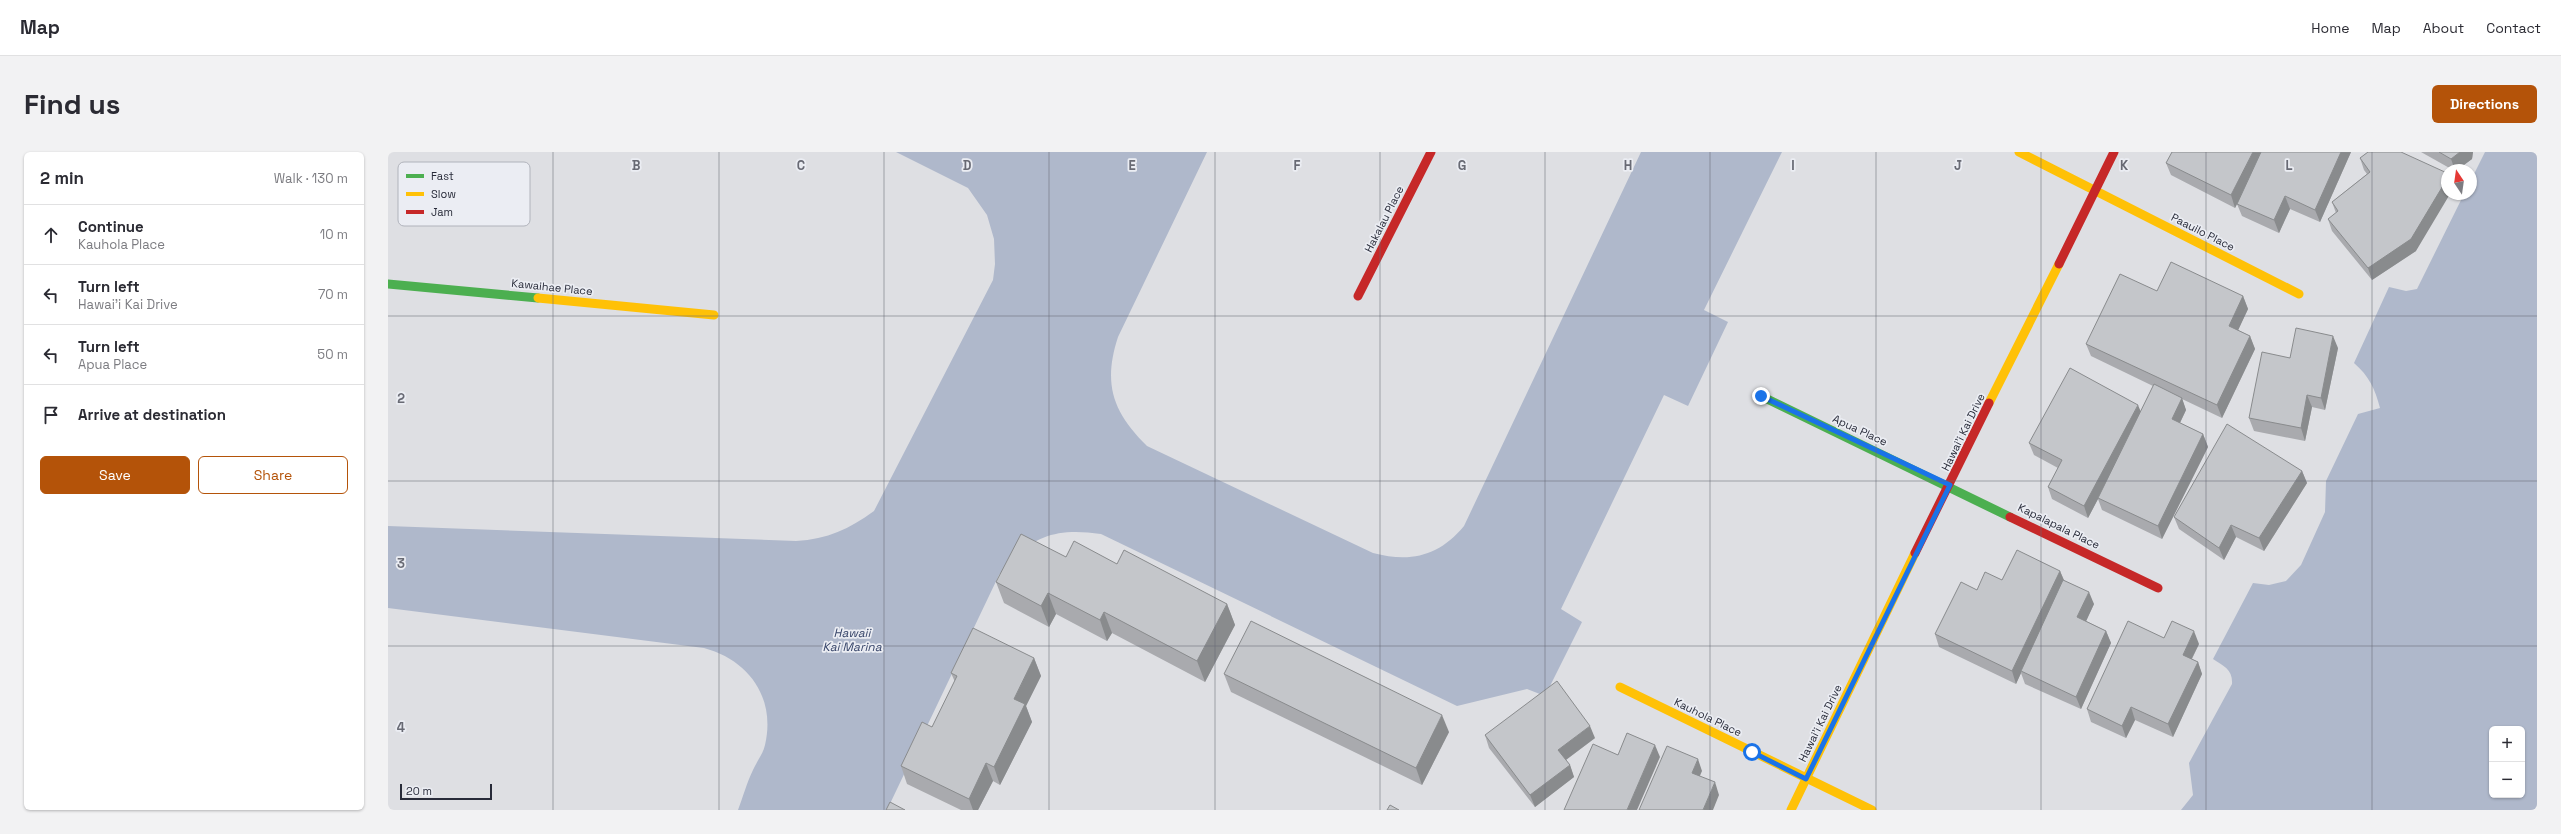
<!DOCTYPE html>
<html lang="en">
<head>
<meta charset="utf-8">
<style>
	:root { --surface:#fff; --page:#f2f2f3; --text:#2b2b33; --muted:#7c7c81; --line:#e1e1e2; --accent:#b45309 }
	body { margin:0; font-family:"Space Grotesk",sans-serif; background:var(--page); color:var(--text) }
	.controls { position:absolute; right:12px; bottom:12px; display:grid; overflow:hidden; border-radius:6px; box-shadow:0 1px 3px #0004 }
	.controls button { width:36px; height:36px; display:grid; place-items:center; padding:0; border:0; border-bottom:1px solid var(--line); background:var(--surface); color:var(--text); font:20px sans-serif }
	.compass { position:absolute; left:2053px; top:12px; width:36px; height:36px; border-radius:50%; background:var(--surface); box-shadow:0 1px 3px #0004; rotate:347deg }
	.scale { position:absolute; left:12px; bottom:10px; width:92px; box-sizing:border-box; padding-left:4px; border:2px solid #282b39; border-top:0; font-size:11px; line-height:14px; white-space:nowrap; color:#282b39; -webkit-text-stroke:3px #ebedf3; paint-order:stroke }
	.stop { position:absolute; width:12px; height:12px; margin:-9px; border:3px solid #1a73e8; border-radius:50%; background:#fff }
	.stop.end { background:#1a73e8; border-color:#fff; box-shadow:0 1px 4px #0008 }
	.list { margin:0; padding:0; list-style:none }
	h2 { display:flex; justify-content:space-between; align-items:center; height:52px; margin:0; padding:0 16px; font-size:17px }
	h2 small { font-size:13px; font-weight:400; color:var(--muted) }
	.list li { display:grid; grid-template-columns:26px 1fr auto; gap:12px; align-items:center; box-sizing:border-box; height:60px; padding:0 16px; border-top:1px solid var(--line) }
	.list b { display:block; font-size:15px; white-space:nowrap }
	.list p { margin:0; font-size:13px; white-space:nowrap; color:var(--muted) }
	.list em { font-size:13px; font-style:normal; color:var(--muted) }
	.actions { display:flex; gap:8px; padding:12px 16px }
	.actions a { flex:1; padding:9px 0; border:1px solid var(--accent); border-radius:6px; text-align:center; font-size:14px; color:var(--accent) }
	.actions .main { background:var(--accent); color:#fff }
	.icon { flex:none; width:22px; height:22px; fill:none; stroke:currentColor; stroke-width:2; stroke-linecap:round; stroke-linejoin:round }
	.map { position:relative; flex:none; width:2149px; height:658px; overflow:hidden; border-radius:6px }
	header { display:flex; align-items:center; gap:24px; box-sizing:border-box; height:56px; padding:0 20px; background:var(--surface); border-bottom:1px solid var(--line) }
	header strong { font-size:19px }
	nav { display:flex; gap:22px; margin-inline-start:auto; font-size:14px }
	.intro { display:flex; align-items:center; justify-content:space-between; box-sizing:border-box; height:96px; padding:0 24px }
	h1 { margin:0; font-size:28px }
	.button { padding:10px 18px; border-radius:6px; background:var(--accent); color:#fff; font-size:14px; font-weight:700 }
	main { display:flex; gap:24px; padding:0 24px }
	aside { flex:1; background:var(--surface); border-radius:6px; box-shadow:0 1px 3px #0004 }
	.map>svg:first-child { display:block }
	.water { fill:#afb8cb; fill-rule:evenodd }
	.lines { fill:none; stroke-linecap:round; stroke-linejoin:round }
	.fast { stroke:#4caf50; stroke-width:9 }
	.slow { stroke:#ffc107; stroke-width:9 }
	.jam { stroke:#c62828; stroke-width:9 }
	.wall { fill:#a9aaae }
	.shaded-wall { fill:#898b8d }
	.building { fill:#c4c6ca; stroke:#898b8d }
	.route { stroke:#1a73e8; stroke-width:5 }
	.grid { fill:none; stroke:#686a74; stroke-width:1; stroke-opacity:0.55 }
	.labels { text-anchor:middle; dominant-baseline:central; stroke-width:3.5; stroke-linejoin:round; paint-order:stroke }
	.street-label { font-size:11px; fill:#282b39; stroke:#ebedf3 }
	.water-label { font-size:12px; font-style:italic; fill:#374569; stroke:#ebedf3 }
	.key { fill:#ebedf3; stroke:#b0b3bb; stroke-width:1 }
	.key-label { font-size:11px; fill:#282b39 }
	.grid-label { font-size:13px; text-anchor:middle; font-weight:bold; fill:#686a74; stroke:#ebedf3; stroke-width:3.5; stroke-linejoin:round; paint-order:stroke }
</style>
</head>
<body>
<header>
<strong>Map</strong>
<nav><a>Home</a><a>Map</a><a>About</a><a>Contact</a></nav>
</header>
<div class="intro"><h1>Find us</h1><a class="button">Directions</a></div>
<main>
<aside>
<h2>2 min<small>Walk · 130 m</small></h2>
<ul class="list">
<li><svg class="icon" aria-label="ahead" viewBox="0 0 24 24"><path d="M12 20V5M6 11l6-6 6 6"/></svg><div><b>Continue</b><p>Kauhola Place</p></div><em>10 m</em></li>
<li><svg class="icon" aria-label="left" viewBox="0 0 24 24"><path d="M17 20v-9H6M10 6l-5 5 5 5"/></svg><div><b>Turn left</b><p>Hawai’i Kai Drive</p></div><em>70 m</em></li>
<li><svg class="icon" aria-label="left" viewBox="0 0 24 24"><path d="M17 20v-9H6M10 6l-5 5 5 5"/></svg><div><b>Turn left</b><p>Apua Place</p></div><em>50 m</em></li>
<li><svg class="icon" aria-label="arrive" viewBox="0 0 24 24"><path d="M6 21V4h12l-3 4 3 4H6"/></svg><div><b>Arrive at destination</b></div></li>
</ul>
<div class="actions"><a class="main">Save</a><a>Share</a></div>
</aside>
<div class="map">
<svg width="2149" height="658" viewBox="0 0 2149 658">
	<rect width="100%" height="100%" fill="#dedfe3"/>
	<g class="water">
		<path d="M508 0H819L730 185C715 231 724 260 759 294L985 401C1023 411 1051 404 1076 374L1253 0H1394L1316 158 1340 170 1300 254 1276 243 1173 457 1194 470 1157 544 1139 537 1069 554 713 382C666 375 640 385 611 423L499 658H350C355 645 359 630 365 618 369 609 375 602 377 593 388 546 361 508 316 496L0 456V374L408 389C440 387 461 377 486 359L605 128 607 112 606 87 599 63 580 36Z"/>
		<path d="M2097 0H2149V658H1793L1805 643 1801 611 1844 532C1845 518 1836 514 1825 507L1865 431 1881 433 1898 429 1913 413 1937 360 1938 329 1970 262 1992 256C1987 237 1981 224 1966 211L2001 135 2018 139 2029 137 2076 42H2083V28ZM2104 577H2134V643H2104Z"/>
	</g>
	<g class="lines">
		<g class="fast">
			<path d="M0 132 150 146"/>
			<path d="M1373 244 1622 365"/>
		</g>
		<g class="slow">
			<path d="M1631 0 1911 142"/>
			<path d="M150 146 326 163"/>
			<path d="M1601 251 1671 112"/>
			<path d="M1232 535 1484 658"/>
			<path d="M1403 658 1527 401"/>
		</g>
		<g class="jam">
			<path d="M1671 112 1726 0"/>
			<path d="M970 144 1043 0"/>
			<path d="M1622 365 1770 436"/>
			<path d="M1527 401 1601 251"/>
		</g>
	</g>
	<g class="wall">
		<path d="M1784 0H1963L1932 70 1902 57 1891 81 1854 64 1849 52 1847 56 1783 23 1778 11Z"/>
		<path d="M1980 0 2028 99 1984 128 1944 79 1940 67 1948 61 1944 50 1979 22 1976 18 1972 6Z"/>
		<path d="M2033 0H2085L2084 7 2069 18H2065Z"/>
		<path d="M1769 139 1855 144 1860 157 1850 178 1862 184 1867 197 1834 266 1794 247 1798 258 1792 271 1815 282 1820 295 1774 387 1714 358 1710 347 1700 366 1664 347 1660 335 1670 316 1646 303 1641 291 1753 259 1765 234 1703 204 1698 192Z"/>
		<path d="M1950 196 1937 258 1924 255 1917 289 1866 279 1861 266 1902 206Z"/>
		<path d="M1914 319 1919 331 1876 399 1848 385 1836 408 1791 377 1786 365Z"/>
		<path d="M678 405 729 412 839 452 847 473 817 530 724 481 719 489 668 462 661 475 616 451 608 430Z"/>
		<path d="M1672 419 1676 428 1706 452 1698 469 1718 479 1723 491 1693 557 1637 532 1633 521 1628 532 1551 495 1547 482 1589 438 1614 428Z"/>
		<path d="M1811 492 1804 507 1810 510 1814 522 1785 585 1747 568 1738 586 1703 570 1699 557Z"/>
		<path d="M646 506 653 524 638 554 644 570 612 633 605 629 590 658H573L519 632 513 614 544 575 567 530 563 521Z"/>
		<path d="M836 522 1061 580 1034 633 843 540Z"/>
		<path d="M1097 583 1207 586 1178 608 1182 613 1186 625 1147 655 1101 596Z"/>
	</g>
	<g class="shaded-wall">
		<path d="M1865 0H1875L1847 56 1843 43Z"/>
		<path d="M1953 0H1963L1932 70 1927 58Z"/>
		<path d="M2072 0H2085L2084 7 2069 18H2067L2063 7Z"/>
		<path d="M2059 27V42H2062L2028 99 1984 128 1980 116Z"/>
		<path d="M1897 44 1902 57 1891 81 1886 68Z"/>
		<path d="M1855 144 1860 157 1846 187 1841 174Z"/>
		<path d="M1862 184 1867 197 1834 266 1829 253Z"/>
		<path d="M1945 184 1950 196 1937 258 1933 246Z"/>
		<path d="M1919 243 1924 255 1917 289 1913 276Z"/>
		<path d="M1794 246 1798 258 1788 279 1784 267Z"/>
		<path d="M1750 253 1755 265 1710 346V347L1700 366 1696 354Z"/>
		<path d="M1815 282 1820 295 1774 387 1770 374Z"/>
		<path d="M1914 319 1919 331 1876 399 1871 386Z"/>
		<path d="M1843 373 1848 385 1836 408 1831 396Z"/>
		<path d="M1672 419 1677 431 1633 519V521L1628 532 1624 519Z"/>
		<path d="M1701 440 1706 452 1694 478 1689 465Z"/>
		<path d="M660 441 668 462 661 475 653 454Z"/>
		<path d="M839 452 847 473 817 530 809 509Z"/>
		<path d="M716 460 724 481 719 489 712 468Z"/>
		<path d="M1718 479 1723 491 1693 557 1688 545Z"/>
		<path d="M1806 479 1811 492 1799 516 1795 503Z"/>
		<path d="M646 506 653 524 638 554 644 570 612 633 606 615 626 547Z"/>
		<path d="M1810 510 1814 522 1785 585 1780 572Z"/>
		<path d="M1743 555 1747 568 1738 586 1734 574Z"/>
		<path d="M1054 563 1061 580 1034 633 1028 616Z"/>
		<path d="M1202 574 1207 586 1175 610 1170 598Z"/>
		<path d="M1267 593 1272 605 1249 658H1239Z"/>
		<path d="M1310 607 1314 619 1308 633 1304 621Z"/>
		<path d="M598 611 605 629 590 658H585L581 647Z"/>
		<path d="M1182 613 1186 625 1147 655 1142 643Z"/>
		<path d="M1327 630 1331 643 1325 658H1315Z"/>
	</g>
	<g class="building">
		<path d="M1784 0H1865L1843 43 1778 11Z"/>
		<path d="M1873 0H1953L1927 58 1897 44 1886 68 1849 52Z"/>
		<path d="M1980 0H2013L2059 21V27L2023 87 1980 116 1940 67 1950 59 1944 50 1982 20 1972 6Z"/>
		<path d="M2051 0H2072L2063 7Z"/>
		<path d="M1783 110 1855 144 1841 174 1862 184 1829 253 1698 192 1732 122 1769 139Z"/>
		<path d="M1908 176 1945 184 1933 246 1919 243 1913 276 1861 266 1874 200 1902 206Z"/>
		<path d="M1682 216 1750 253 1696 354 1660 335 1674 308 1641 291Z"/>
		<path d="M1766 232 1794 246 1784 267 1815 282 1770 374 1710 346Z"/>
		<path d="M1839 272 1914 319 1871 386 1843 373 1831 396 1786 365Z"/>
		<path d="M633 382 678 405 686 389 729 412 736 398 839 452 809 509 716 460 712 468 660 441 653 454 608 430Z"/>
		<path d="M1629 398 1672 419 1624 519 1547 482 1573 430 1589 438 1597 420 1614 428Z"/>
		<path d="M1675 428 1701 440 1689 465 1718 479 1688 545 1633 519Z"/>
		<path d="M863 469 1054 563 1028 616 836 522Z"/>
		<path d="M1740 469 1776 486 1784 469 1806 479 1795 503 1810 510 1780 572 1743 555 1734 574 1699 557Z"/>
		<path d="M585 476 646 506 626 547 637 552 606 615 598 611 581 647 513 614 534 570 544 575 569 524 563 521Z"/>
		<path d="M1169 529 1202 574 1170 598 1182 613 1142 643 1097 583Z"/>
		<path d="M1239 581 1267 593 1239 658H1176L1205 592 1230 603Z"/>
		<path d="M1279 594 1310 607 1304 621 1327 630 1315 658H1251Z"/>
		<path d="M502 650 517 658H498Z"/>
		<path d="M1002 653 1011 658H999Z"/>
	</g>
	<g class="lines">
		<path class="route" d="M1364 600 1418 627 1562 333 1373 244"/>
	</g>
	<path class="grid" d="M165 0V658M331 0V658M496 0V658M661 0V658M827 0V658M992 0V658M1157 0V658M1322 0V658M1488 0V658M1653 0V658M1818 0V658M1984 0V658M0 164H2149M0 329H2149M0 494H2149"/>
	<g class="labels">
		<g class="street-label">
			<text transform="translate(996 67) rotate(-63)">Hakalau Place</text>
			<text transform="translate(1815 80) rotate(27)">Paauilo Place</text>
			<text transform="translate(164 135) rotate(6)">Kawaihae Place</text>
			<text transform="translate(1472 278) rotate(25)">Apua Place</text>
			<text transform="translate(1575 280) rotate(-64)">Hawai’i Kai Drive</text>
			<text transform="translate(1671 374) rotate(26)">Kapalapala Place</text>
			<text transform="translate(1320 565) rotate(26)">Kauhola Place</text>
			<text transform="translate(1432 571) rotate(-64)">Hawai’i Kai Drive</text>
		</g>
		<g class="water-label">
			<text x="464" y="481">Hawaii<tspan x="464" dy="14">Kai Marina</tspan></text>
		</g>
	</g>
	<rect x="10" y="10" width="132" height="64" rx="6" class="key"/>
	<rect x="18" y="22" width="18" height="4" fill="#4caf50"/>
	<rect x="18" y="40" width="18" height="4" fill="#ffc107"/>
	<rect x="18" y="58" width="18" height="4" fill="#c62828"/>
	<g class="key-label">
		<text x="43" y="28">Fast</text>
		<text x="43" y="46">Slow</text>
		<text x="43" y="64">Jam</text>
	</g>
	<g class="grid-label">
		<text x="248" y="18">B</text>
		<text x="413" y="18">C</text>
		<text x="579" y="18">D</text>
		<text x="744" y="18">E</text>
		<text x="909" y="18">F</text>
		<text x="1074" y="18">G</text>
		<text x="1240" y="18">H</text>
		<text x="1405" y="18">I</text>
		<text x="1570" y="18">J</text>
		<text x="1736" y="18">K</text>
		<text x="1901" y="18">L</text>
		<text x="13" y="251">2</text>
		<text x="13" y="416">3</text>
		<text x="13" y="580">4</text>
	</g>
</svg>
<div class="controls">
<button>+</button>
<button>−</button>
</div>
<svg class="compass" viewBox="-18 -18 36 36"><path d="M0-13l5 13h-10z" fill="#e53935"/><path d="M0 13l5-13h-10z" fill="#7c7c81"/></svg>
<div class="scale">20 m</div>
<div class="stop" style="left:1364px;top:600px"></div>
<div class="stop end" style="left:1373px;top:244px"></div>
</div>
</main>
</body>
</html>
